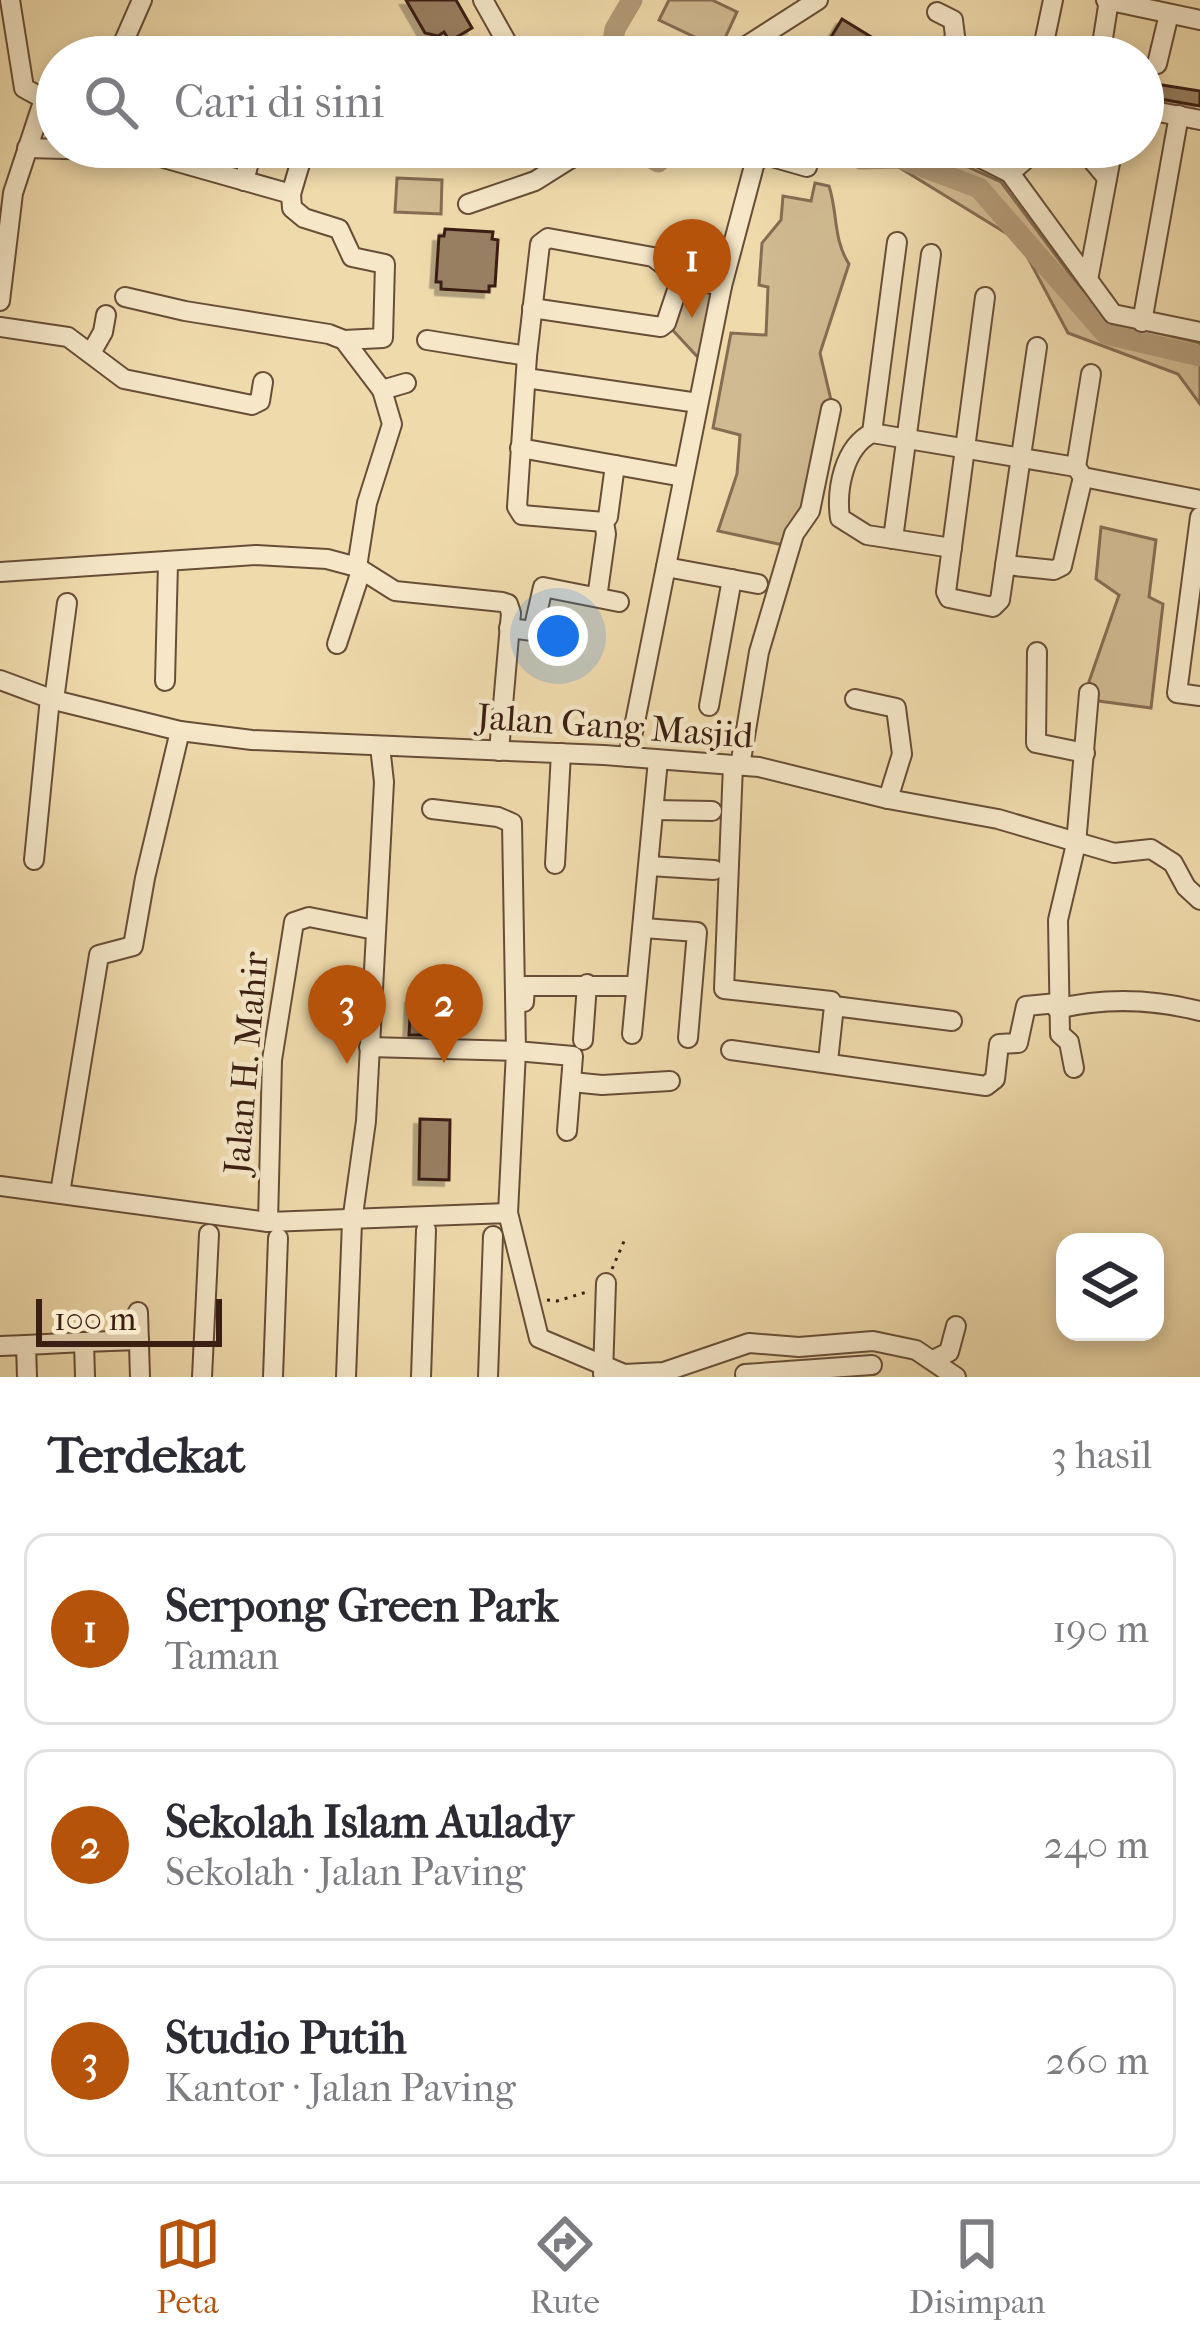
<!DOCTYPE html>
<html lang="id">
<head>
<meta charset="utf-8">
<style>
	:root { --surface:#fff; --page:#f7f7f7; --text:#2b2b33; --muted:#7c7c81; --line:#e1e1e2; --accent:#b45309 }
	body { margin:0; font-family:"IM FELL French Canon",serif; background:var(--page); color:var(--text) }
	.controls { position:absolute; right:36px; bottom:36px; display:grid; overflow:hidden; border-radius:24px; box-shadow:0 6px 18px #0003 }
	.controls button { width:108px; height:108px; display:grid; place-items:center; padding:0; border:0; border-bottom:3px solid var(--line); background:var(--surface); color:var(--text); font:60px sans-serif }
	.scale { position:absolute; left:36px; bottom:30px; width:186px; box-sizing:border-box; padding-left:12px; border:6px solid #3b1f12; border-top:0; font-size:33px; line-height:42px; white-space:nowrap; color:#3b1f12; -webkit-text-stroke:9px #f5e7c8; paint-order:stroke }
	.you { position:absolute; left:558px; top:636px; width:42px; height:42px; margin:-30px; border:9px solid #fff; border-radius:50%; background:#1a73e8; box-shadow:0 0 0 18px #1a73e833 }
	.badge { display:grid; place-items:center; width:78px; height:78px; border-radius:50%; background:var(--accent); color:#fff; font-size:39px; font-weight:700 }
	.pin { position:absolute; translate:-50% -99px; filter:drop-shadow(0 3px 6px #0008) }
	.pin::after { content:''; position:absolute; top:63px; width:42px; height:36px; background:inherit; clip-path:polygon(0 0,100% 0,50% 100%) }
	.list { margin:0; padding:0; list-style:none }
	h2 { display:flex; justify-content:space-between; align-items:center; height:156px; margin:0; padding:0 48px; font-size:51px }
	h2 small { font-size:39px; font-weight:400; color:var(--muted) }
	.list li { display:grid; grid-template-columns:78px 1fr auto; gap:36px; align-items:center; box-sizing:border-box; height:192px; margin:0 24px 24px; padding:0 24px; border:3px solid var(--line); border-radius:24px }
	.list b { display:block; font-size:45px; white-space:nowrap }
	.list p { margin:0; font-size:39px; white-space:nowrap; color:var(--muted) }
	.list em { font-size:39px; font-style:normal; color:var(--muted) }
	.icon { flex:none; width:66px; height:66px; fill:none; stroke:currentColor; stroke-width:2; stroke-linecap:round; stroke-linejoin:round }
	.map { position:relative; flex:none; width:1200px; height:1377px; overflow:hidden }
	.search { position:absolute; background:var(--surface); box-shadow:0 6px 18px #0003; left:36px; right:36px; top:36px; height:132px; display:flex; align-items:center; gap:30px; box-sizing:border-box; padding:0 42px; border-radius:66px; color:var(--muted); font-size:45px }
	.sheet { height:804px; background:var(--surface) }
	nav { display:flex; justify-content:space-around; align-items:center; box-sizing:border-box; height:168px; border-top:3px solid var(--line); background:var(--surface); font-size:33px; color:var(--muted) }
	nav a { display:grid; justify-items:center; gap:6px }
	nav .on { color:var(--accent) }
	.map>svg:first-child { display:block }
	.green { fill:#d0ba91; stroke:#866c52; stroke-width:3 }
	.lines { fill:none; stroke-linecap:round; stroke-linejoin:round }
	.river { stroke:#b29a77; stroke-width:21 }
	.building { fill:#998062; stroke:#3b1f12; stroke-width:3; filter:url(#shadow) }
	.minor-casing { stroke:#684e38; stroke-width:22 }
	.path { stroke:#3b1f12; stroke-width:3; stroke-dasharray:3 6; stroke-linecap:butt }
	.minor { stroke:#f5e7c8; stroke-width:18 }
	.labels { text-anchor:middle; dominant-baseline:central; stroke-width:9; stroke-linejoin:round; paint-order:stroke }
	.street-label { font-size:36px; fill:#3b1f12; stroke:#f5e7c8 }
</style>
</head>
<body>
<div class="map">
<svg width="1200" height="1377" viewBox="0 0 1200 1377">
	<defs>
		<filter id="shadow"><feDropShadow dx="-5.5" dy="5.5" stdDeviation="0" flood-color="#0004"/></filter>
	</defs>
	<rect width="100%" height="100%" fill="#efdaab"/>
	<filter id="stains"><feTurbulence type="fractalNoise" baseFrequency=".00167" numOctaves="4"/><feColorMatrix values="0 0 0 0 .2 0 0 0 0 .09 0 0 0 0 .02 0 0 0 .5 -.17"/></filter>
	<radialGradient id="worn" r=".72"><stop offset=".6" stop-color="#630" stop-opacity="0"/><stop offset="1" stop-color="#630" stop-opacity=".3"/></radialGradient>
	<g class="green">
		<path d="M669 0H712L737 12 720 49 659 20Z"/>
		<path d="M866 147H924L1001 182 1104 320 1200 343V404L1178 374 1068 333 1019 241Z"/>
		<path d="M397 178 442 180 441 214 395 212Z"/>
		<path d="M815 183 829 186C838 214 833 239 849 264L820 353 831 400 809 514 788 546 718 531 737 474 740 435 713 428 731 333 766 335 768 287 759 285 762 243 781 220 783 196 811 201Z"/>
		<path d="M681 278 722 286 706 366 666 323Z"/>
		<path d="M1101 527 1156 540 1149 597 1163 604 1151 708 1083 699 1119 595 1096 579Z"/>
	</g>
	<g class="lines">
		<g class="river">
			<path d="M610 57 615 29 632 0"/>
			<path d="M632 147 658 162 674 147"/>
			<path d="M841 147 861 159 899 158 979 188 1106 334 1200 356"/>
		</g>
	</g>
	<g class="building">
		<path d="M406 0H456L472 28 450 41 444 32 438 36 425 33Z"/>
		<path d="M842 19 904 57H819Z"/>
		<path d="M1143 82 1200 91V106L1143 96Z"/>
		<path d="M445 229 493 232 492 239 498 240 495 286H489V292L441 289V282H436L439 236H444Z"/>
		<path d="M411 998 443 1001 441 1035H409Z"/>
		<path d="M420 1119 450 1120 449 1180 419 1179Z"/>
	</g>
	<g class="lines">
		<g class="minor-casing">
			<g id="minor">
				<path d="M10 0 24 88 46 100"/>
				<path d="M483 0 515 57"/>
				<path d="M1106 0 1200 20"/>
				<path d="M937 12 953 20 955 36 947 57"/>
				<path d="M117 57 142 0"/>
				<path d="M729 57 818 0"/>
				<path d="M1041 57 1053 0"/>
				<path d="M1100 57 1109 0"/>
				<path d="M1157 64 1169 14"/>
				<path d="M1143 109 1200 120"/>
				<path d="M305 147 291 194 292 208 304 218 339 229 352 257 385 264 383 338 344 340"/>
				<path d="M564 147 570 159 589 147"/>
				<path d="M958 147 1010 173 1113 314 1200 332"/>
				<path d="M1081 147 1107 178"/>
				<path d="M27 148 139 151 291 194"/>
				<path d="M1010 173 1040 147"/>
				<path d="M244 181 253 147"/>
				<path d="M468 204 535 181 570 159"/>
				<path d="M1088 280 1113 147"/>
				<path d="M125 297 185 311 329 334 344 340 382 390 406 383"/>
				<path d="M985 297 946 592 949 598 993 607 1000 600 1037 347"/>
				<path d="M0 301 13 193 41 108 46 100 57 94"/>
				<path d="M532 308 661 327 666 323 681 278"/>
				<path d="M1142 322 1179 115"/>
				<path d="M0 327 68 337 124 379 252 405 260 401 263 382"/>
				<path d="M427 340 527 356"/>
				<path d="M91 353 103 332 106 315"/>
				<path d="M526 378 698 403"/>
				<path d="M872 433 897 242"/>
				<path d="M520 448 683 477"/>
				<path d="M1076 467 1091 374"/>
				<path d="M1200 517 1177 693 1200 696"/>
				<path d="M604 522 522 515 517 507 527 356 540 244 548 238 653 257 681 278 722 286"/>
				<path d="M893 539 931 254"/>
				<path d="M952 548 867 535 840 518C836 489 844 447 872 433L1076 467 1083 477 1200 500"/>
				<path d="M1005 565 1054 570 1062 566 1083 477"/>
				<path d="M357 567 367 503 392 424 382 390"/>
				<path d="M666 567 758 584"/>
				<path d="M0 572 256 555 327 559 357 567 395 591 502 602 508 604 511 613 499 751"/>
				<path d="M598 591 606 534 604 522 608 517 615 465"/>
				<path d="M509 628 533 631 543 587 619 602"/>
				<path d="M337 644 361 571"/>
				<path d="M1037 652 1036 743 1085 753"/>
				<path d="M0 680 54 700 180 731 252 740 604 755 759 767 888 799 998 819 1114 853 1151 849 1173 863 1186 887 1200 900"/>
				<path d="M165 681 168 563"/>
				<path d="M855 699 896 708 902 754 888 799"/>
				<path d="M54 700 67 603"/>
				<path d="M709 706 732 579"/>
				<path d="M628 757 722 286 755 162 765 155 807 167"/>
				<path d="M733 765 724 989 831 1001 834 1006 952 1021"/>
				<path d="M740 766 759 652 794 534 810 511 831 409"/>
				<path d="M432 809 498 817 512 823 516 1051 573 1056 567 1131"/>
				<path d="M655 810 712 811"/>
				<path d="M34 860 50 698"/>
				<path d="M555 864 561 753"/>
				<path d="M649 866 714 870"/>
				<path d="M644 928 697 932 688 1038"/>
				<path d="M524 1002 525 986H636"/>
				<path d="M1057 1009C1106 997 1152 999 1200 1011"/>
				<path d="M632 1034 658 760"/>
				<path d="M583 1040 587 984"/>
				<path d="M369 1047 516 1051 508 1213"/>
				<path d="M731 1050 986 1086 995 1079 999 1044 1018 1043 1026 1006 1057 1003"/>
				<path d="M828 1061 834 1006"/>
				<path d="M1074 1068 1069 1042 1060 1034 1058 920 1076 844 1089 693"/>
				<path d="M572 1082 602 1085 670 1081"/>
				<path d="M0 1186 268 1222 508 1213 539 1338 624 1374 664 1372 749 1343 799 1347 873 1341 916 1350 956 1377"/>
				<path d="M60 1193 99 955 133 946 145 878 180 731"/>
				<path d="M268 1222 272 1060 294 922 309 917 375 930"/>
				<path d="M138 1312 140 1377"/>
				<path d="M0 1346 26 1345"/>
				<path d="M933 1360 949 1352 956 1326"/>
				<path d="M603 1374 606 1283"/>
				<path d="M745 1374 872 1365"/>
				<path d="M27 1377 26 1345 84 1342"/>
				<path d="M85 1377 84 1342 139 1340"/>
				<path d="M202 1377 209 1234"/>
				<path d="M273 1377 278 1238"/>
				<path d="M346 1377 352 1222 366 1121 384 782 380 746"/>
				<path d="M421 1377 426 1230"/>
				<path d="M488 1377 493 1236"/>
			</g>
		</g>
		<g class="path">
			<path d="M612 1269 625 1239"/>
			<path d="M547 1300 557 1301 590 1291"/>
		</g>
		<use href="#minor" class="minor"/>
	</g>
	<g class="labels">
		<g class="street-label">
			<text transform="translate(615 726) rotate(4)">Jalan Gang Masjid</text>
			<text transform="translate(246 1063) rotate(-85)">Jalan H. Mahir</text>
		</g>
	</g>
	<rect width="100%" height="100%" filter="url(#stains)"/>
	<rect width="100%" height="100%" fill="url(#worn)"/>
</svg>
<div class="controls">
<button><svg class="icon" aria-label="layers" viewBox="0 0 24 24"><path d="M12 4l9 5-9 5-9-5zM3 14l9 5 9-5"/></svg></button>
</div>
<div class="scale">100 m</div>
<div class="you"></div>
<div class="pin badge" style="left:692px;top:318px">1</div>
<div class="pin badge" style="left:444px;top:1063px">2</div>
<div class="pin badge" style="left:347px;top:1064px">3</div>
<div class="search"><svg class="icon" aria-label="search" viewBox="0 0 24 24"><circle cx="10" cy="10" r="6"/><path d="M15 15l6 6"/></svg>Cari di sini</div>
</div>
<section class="sheet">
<h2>Terdekat<small>3 hasil</small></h2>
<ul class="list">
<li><span class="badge">1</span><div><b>Serpong Green Park</b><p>Taman</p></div><em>190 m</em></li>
<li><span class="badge">2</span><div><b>Sekolah Islam Aulady</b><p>Sekolah · Jalan Paving</p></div><em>240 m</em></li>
<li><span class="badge">3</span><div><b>Studio Putih</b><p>Kantor · Jalan Paving</p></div><em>260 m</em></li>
</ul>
</section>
<nav>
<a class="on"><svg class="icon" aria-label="map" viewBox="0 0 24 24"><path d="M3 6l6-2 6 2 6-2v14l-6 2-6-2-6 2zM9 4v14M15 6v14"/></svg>Peta</a>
<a><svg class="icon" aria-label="directions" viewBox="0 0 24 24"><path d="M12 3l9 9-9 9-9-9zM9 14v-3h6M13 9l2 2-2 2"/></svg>Rute</a>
<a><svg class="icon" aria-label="saved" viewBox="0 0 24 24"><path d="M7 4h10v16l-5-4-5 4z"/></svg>Disimpan</a>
</nav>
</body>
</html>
